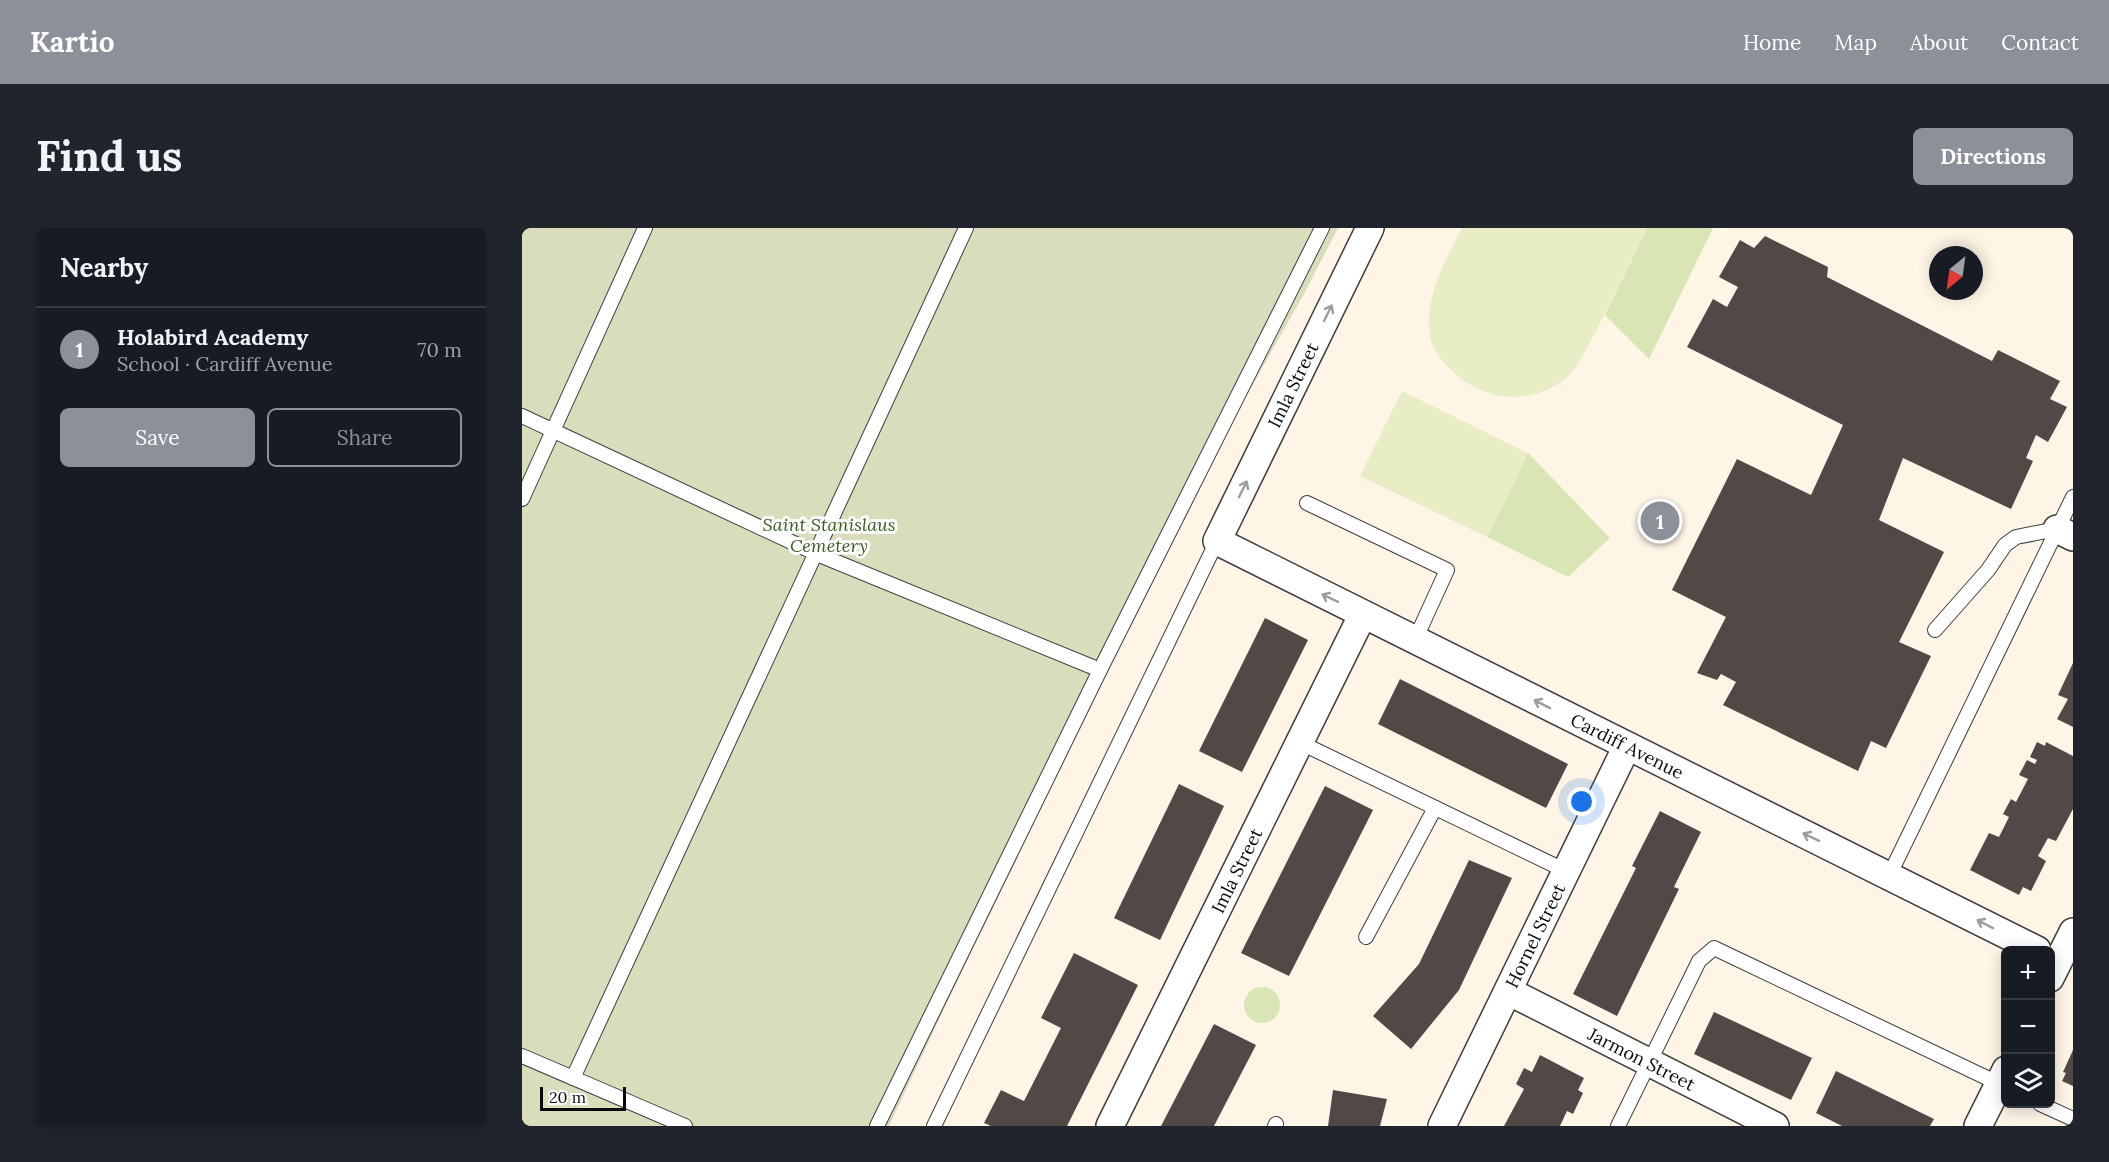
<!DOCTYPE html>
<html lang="en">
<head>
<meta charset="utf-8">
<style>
	:root { --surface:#171b24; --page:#20242c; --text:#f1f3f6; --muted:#9ea1a6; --line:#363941; --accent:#8c9099 }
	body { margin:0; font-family:Lora,serif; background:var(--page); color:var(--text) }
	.controls { position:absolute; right:18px; bottom:18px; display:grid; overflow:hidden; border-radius:9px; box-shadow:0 3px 15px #0003 }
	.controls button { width:54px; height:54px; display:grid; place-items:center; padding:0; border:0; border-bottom:2px solid var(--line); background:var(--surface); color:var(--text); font:30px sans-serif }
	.compass { position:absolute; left:1407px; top:18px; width:54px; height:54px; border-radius:50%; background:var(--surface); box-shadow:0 3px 15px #0003; rotate:209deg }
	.scale { position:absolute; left:18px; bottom:15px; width:86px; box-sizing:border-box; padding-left:6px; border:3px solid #0a0a0a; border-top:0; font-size:16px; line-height:21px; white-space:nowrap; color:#0a0a0a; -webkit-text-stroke:4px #fff; paint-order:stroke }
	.you { position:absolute; left:1060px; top:574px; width:21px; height:21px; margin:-15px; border:4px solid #fff; border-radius:50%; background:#1a73e8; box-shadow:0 0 0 9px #1a73e833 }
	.badge { display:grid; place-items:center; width:39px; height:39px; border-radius:50%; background:var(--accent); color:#fff; font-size:20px; font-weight:700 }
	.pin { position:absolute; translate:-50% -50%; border:3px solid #fff; box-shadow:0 2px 6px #0006 }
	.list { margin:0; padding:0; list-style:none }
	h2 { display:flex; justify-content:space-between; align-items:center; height:78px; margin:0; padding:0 24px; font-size:26px }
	h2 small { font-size:20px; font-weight:400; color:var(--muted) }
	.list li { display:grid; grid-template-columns:39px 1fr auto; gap:18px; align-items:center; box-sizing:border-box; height:84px; padding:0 24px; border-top:2px solid var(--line) }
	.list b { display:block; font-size:22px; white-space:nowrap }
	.list p { margin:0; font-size:20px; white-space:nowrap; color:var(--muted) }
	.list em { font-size:20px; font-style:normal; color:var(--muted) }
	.actions { display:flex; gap:12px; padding:18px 24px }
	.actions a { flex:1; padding:14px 0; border:2px solid var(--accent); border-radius:9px; text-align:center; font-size:21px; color:var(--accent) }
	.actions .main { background:var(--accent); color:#fff }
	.icon { flex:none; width:33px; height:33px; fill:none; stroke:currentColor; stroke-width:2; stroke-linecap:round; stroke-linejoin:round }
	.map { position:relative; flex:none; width:1551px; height:898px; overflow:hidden; border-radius:9px }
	header { display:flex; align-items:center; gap:36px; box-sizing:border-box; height:84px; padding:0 30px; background:var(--accent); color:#fff }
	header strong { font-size:28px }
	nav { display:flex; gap:33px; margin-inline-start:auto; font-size:21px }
	.intro { display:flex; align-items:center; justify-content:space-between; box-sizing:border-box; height:144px; padding:0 36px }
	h1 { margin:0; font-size:42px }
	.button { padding:15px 27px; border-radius:9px; background:var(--accent); color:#fff; font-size:21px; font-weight:700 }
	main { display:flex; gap:36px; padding:0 36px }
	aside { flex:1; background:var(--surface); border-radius:9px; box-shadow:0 3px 15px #0003 }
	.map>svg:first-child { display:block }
	.green { fill:#d9e5b4 }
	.cemetery { fill:#d9ddbc }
	.pitch { fill:#e8edc5 }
	.building { fill:#524947 }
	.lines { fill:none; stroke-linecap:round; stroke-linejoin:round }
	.lane-casing { stroke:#3d3d3d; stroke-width:16 }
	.street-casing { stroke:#3d3d3d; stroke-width:30 }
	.lane { stroke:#fff; stroke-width:14 }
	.street { stroke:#fff; stroke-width:27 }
	.oneway { stroke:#9d9d9d }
	.labels { text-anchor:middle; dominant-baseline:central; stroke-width:6; stroke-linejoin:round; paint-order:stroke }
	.street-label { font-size:18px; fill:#0a0a0a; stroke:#fff }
	.park-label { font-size:18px; font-style:italic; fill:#395d1f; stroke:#fff }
</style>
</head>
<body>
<header>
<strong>Kartio</strong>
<nav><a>Home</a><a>Map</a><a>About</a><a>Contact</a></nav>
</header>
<div class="intro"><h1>Find us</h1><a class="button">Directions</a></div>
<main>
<aside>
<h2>Nearby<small></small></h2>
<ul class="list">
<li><span class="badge">1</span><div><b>Holabird Academy</b><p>School · Cardiff Avenue</p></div><em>70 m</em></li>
</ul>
<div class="actions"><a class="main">Save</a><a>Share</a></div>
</aside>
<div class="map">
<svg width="1551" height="898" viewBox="0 0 1551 898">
	<rect width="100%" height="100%" fill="#fef5e7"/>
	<g class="green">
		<path d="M1125 0H1191L1127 131 1083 87Z"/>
		<path d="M1006 225 1088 310 1046 349 965 309Z"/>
		<circle cx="740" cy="777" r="18"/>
	</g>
	<path class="cemetery" d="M0 0H816L783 64 639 320 367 898H0Z"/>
	<g class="pitch">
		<path d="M940 0H1125C1107 36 1090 72 1072 107 1064 121 1057 138 1045 149 1010 179 961 174 929 142 920 133 910 121 908 108 901 71 924 31 940 0Z"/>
		<path d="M880 163 1006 225 965 309 838 248Z"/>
	</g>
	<g class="building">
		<path d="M1243 8 1306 39 1305 49 1470 133 1476 122 1538 153 1528 171 1545 179 1526 214 1514 207 1504 230 1511 233 1489 281 1381 230 1357 292 1422 324 1377 414 1409 428 1364 520 1349 513 1336 543 1201 477 1214 454 1199 446 1195 452 1175 445 1204 389 1150 362 1215 231 1289 267 1321 197 1165 119 1191 71 1205 79 1216 59 1197 49 1218 12 1232 20Z"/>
		<path d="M743 390 786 412 720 544 677 523Z"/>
		<path d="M1551 435V499L1535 491 1546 471 1536 467Z"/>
		<path d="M878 451 1046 536 1024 580 856 496Z"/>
		<path d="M1515 514 1523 518 1524 514 1551 528V581L1534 613 1526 610 1516 628 1524 633 1509 663 1501 659 1497 667 1448 642 1467 605 1477 609 1487 589 1481 586 1489 571 1494 574 1506 551 1497 547 1505 532 1513 536 1515 532 1508 529Z"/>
		<path d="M657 556 702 578 638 712 592 690Z"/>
		<path d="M803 558 851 582 767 748 719 725Z"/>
		<path d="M1138 583 1179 604 1152 659 1157 661 1095 788 1051 766 1114 640 1110 638Z"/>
		<path d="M947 632 990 650 937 762 889 821 851 788 897 736Z"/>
		<path d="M552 725 616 757 545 898H469L462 895 479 862 502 873 539 800 519 790Z"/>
		<path d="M1192 784 1290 830 1269 872 1172 826Z"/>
		<path d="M692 796 734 817 692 898H639Z"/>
		<path d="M1551 822V858L1540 853 1544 845 1541 844Z"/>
		<path d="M1018 827 1062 850 1056 862 1061 865 1051 886 1045 883 1038 898H982L1002 861 994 856 1002 840 1010 844Z"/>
		<path d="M1314 843 1412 891 1408 898H1320L1294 885Z"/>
		<path d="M811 862 865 871 858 898H806Z"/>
	</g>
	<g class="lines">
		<g class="lane-casing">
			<g id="lane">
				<path d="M0 188 295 326 578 442"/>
				<path d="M0 271 123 0"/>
				<path d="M785 275 925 342 893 412"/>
				<path d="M1413 402 1466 342 1483 317 1494 309 1535 301"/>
				<path d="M777 514 1044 643"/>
				<path d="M1367 648 1551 269"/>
				<path d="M844 709 913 580"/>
				<path d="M0 828 163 898"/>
				<path d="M51 850 444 0"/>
				<path d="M1518 876 1551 891"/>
				<path d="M355 898 578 442 800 0"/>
				<path d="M412 898 695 313"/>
				<path d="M753 898 754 896"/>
				<path d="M1096 898 1177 733 1192 720 1482 858"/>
			</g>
		</g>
		<g class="street-casing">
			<g id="street">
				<path id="s1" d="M848 0 695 313 1515 722"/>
				<path d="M1535 301 1551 309"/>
				<path d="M1528 750 1551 704"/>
				<path id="s2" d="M986 763 1253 898"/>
				<path id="s3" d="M588 898 841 386"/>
				<path id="s4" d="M920 898 1105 518"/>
				<path d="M1456 898 1484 842"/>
			</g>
		</g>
		<use href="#lane" class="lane"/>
		<use href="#street" class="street"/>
	</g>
	<defs><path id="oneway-shaft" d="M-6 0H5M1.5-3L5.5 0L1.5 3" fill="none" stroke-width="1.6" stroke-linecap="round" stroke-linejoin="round" transform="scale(1.5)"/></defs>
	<g class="oneway">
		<use href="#oneway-shaft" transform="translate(806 85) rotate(-64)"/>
		<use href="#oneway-shaft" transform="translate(721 261) rotate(-64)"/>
		<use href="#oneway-shaft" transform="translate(808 370) rotate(-154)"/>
		<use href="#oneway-shaft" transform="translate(1020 476) rotate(-153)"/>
		<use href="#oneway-shaft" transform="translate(1289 609) rotate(-154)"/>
		<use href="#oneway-shaft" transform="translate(1463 696) rotate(-153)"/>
	</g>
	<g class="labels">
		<g class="street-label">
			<text transform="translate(771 157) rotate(-64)">Imla Street</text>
			<text stroke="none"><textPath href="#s1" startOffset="807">Cardiff Avenue</textPath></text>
			<text stroke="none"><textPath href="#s3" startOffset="285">Imla Street</textPath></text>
			<text stroke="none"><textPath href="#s4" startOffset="212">Hornel Street</textPath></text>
			<text stroke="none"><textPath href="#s2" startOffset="150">Jarmon Street</textPath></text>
		</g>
		<g class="park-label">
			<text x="307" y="296">Saint Stanislaus<tspan x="307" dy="21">Cemetery</tspan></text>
		</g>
	</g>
</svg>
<div class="controls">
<button>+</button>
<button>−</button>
<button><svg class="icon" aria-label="layers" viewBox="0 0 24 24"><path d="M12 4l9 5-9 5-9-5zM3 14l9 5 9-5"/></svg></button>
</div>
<svg class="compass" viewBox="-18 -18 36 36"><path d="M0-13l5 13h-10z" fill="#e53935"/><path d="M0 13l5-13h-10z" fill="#9ea1a6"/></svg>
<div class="scale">20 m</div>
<div class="you"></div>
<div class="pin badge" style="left:1138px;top:293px">1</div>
</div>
</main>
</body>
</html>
